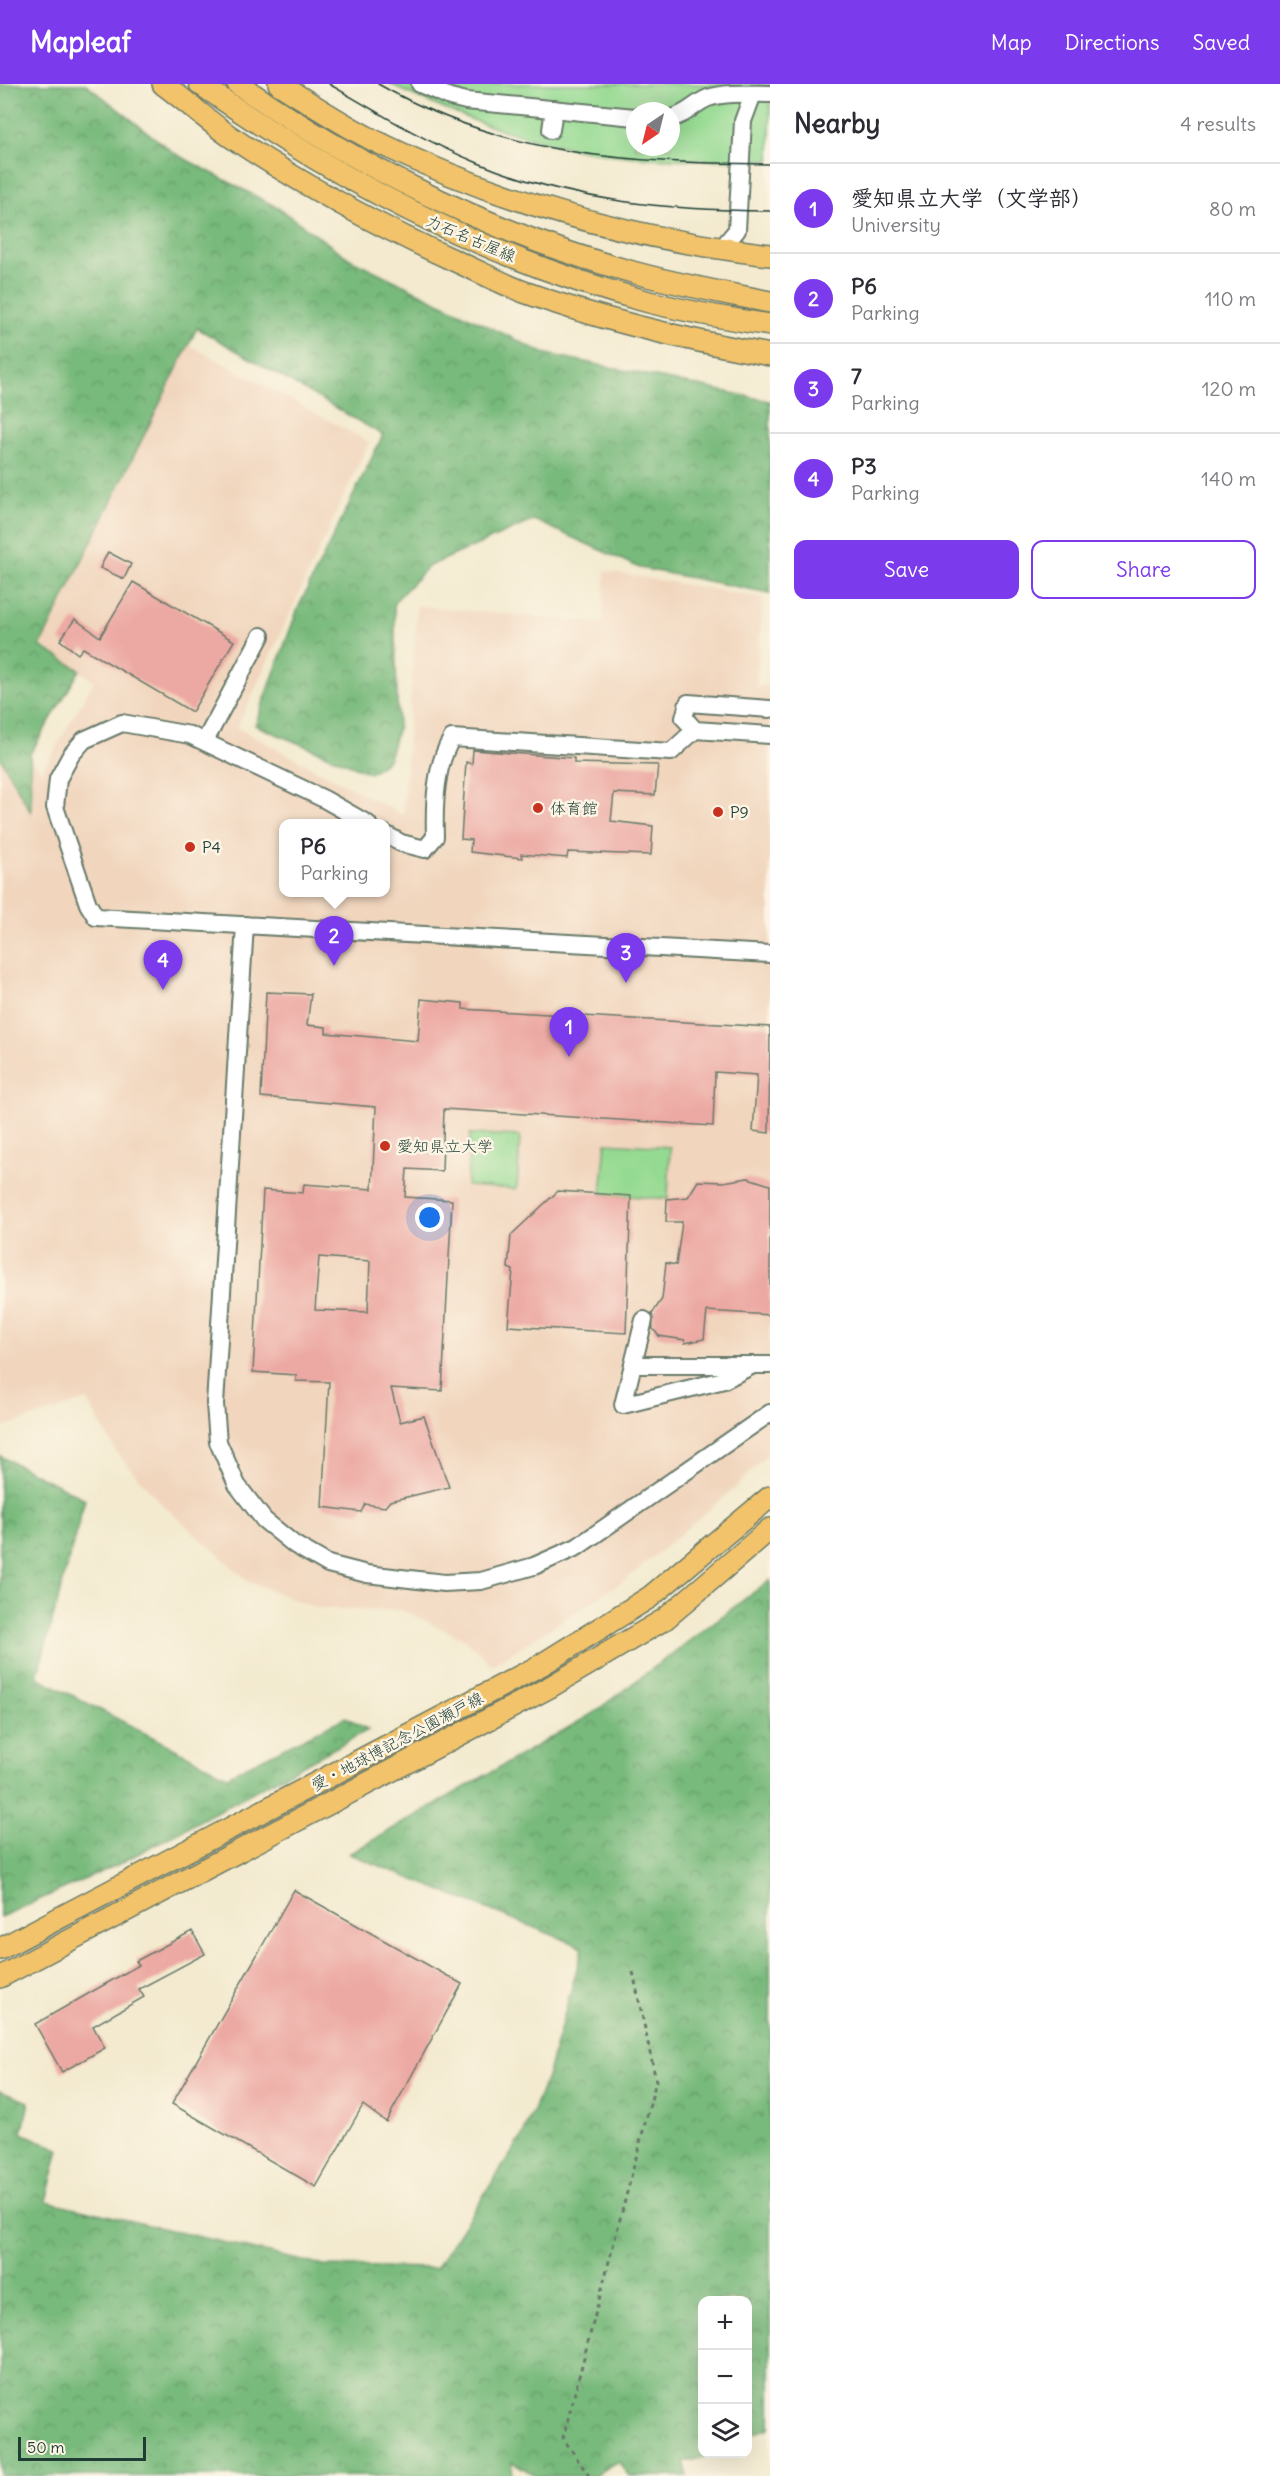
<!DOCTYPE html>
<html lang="en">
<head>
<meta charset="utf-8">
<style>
	:root { --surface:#fff; --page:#f7f7f7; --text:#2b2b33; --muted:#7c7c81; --line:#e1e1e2; --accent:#7c3aed }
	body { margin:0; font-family:Delius,"Klee One",sans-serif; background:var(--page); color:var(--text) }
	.controls { position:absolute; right:18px; bottom:18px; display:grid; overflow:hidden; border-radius:12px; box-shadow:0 6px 24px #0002 }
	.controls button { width:54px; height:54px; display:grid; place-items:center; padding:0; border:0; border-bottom:2px solid var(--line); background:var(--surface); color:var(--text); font:30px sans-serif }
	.compass { position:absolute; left:626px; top:18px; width:54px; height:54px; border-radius:50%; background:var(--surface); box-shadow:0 6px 24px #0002; rotate:215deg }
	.scale { position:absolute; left:18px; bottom:15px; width:128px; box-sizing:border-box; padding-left:6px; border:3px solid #1f3d34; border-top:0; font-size:16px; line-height:21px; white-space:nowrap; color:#1f3d34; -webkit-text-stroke:4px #fcf5e5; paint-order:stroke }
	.you { position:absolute; left:430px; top:1134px; width:21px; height:21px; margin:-15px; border:4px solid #fff; border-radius:50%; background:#1a73e8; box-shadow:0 0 0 9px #1a73e833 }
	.badge { display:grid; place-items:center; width:39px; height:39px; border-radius:50%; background:var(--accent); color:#fff; font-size:20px; font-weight:700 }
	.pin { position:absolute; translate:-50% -50px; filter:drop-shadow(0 2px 3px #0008) }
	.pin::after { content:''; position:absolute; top:32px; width:21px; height:18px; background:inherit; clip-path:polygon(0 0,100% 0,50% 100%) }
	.popup { position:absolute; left:279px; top:735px; width:111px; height:78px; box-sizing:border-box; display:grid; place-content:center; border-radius:12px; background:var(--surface); filter:drop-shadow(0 2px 4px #0005); font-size:20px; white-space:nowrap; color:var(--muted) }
	.popup b { font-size:22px; color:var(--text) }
	.popup::after { content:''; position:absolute; left:50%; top:100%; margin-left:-12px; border:12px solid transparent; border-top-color:var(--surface) }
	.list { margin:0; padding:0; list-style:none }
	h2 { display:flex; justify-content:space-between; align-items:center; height:78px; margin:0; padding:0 24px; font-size:26px }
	h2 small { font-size:20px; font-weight:400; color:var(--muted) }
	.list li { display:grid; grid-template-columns:39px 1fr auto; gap:18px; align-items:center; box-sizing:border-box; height:90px; padding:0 24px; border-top:2px solid var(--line) }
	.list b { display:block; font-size:22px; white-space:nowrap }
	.list p { margin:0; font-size:20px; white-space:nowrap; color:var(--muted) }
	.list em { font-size:20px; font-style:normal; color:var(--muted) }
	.actions { display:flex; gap:12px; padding:18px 24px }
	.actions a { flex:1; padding:14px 0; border:2px solid var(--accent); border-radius:12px; text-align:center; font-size:21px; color:var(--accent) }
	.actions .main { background:var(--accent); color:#fff }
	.icon { flex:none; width:33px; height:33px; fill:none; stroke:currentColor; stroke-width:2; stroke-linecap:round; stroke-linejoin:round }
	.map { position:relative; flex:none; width:770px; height:2392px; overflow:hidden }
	header { display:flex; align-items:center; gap:36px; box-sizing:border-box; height:84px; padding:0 30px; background:var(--accent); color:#fff }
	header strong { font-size:28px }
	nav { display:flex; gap:33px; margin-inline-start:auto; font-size:21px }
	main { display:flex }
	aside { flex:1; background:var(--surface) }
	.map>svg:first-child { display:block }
	.built { fill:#f1d5bd; fill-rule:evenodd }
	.green { fill:#95da92; stroke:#5a8c63; stroke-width:1.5; fill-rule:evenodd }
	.forest { fill:url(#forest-crowns); stroke:#4c7c58; stroke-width:1.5 }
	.building { fill:#eca9a3; fill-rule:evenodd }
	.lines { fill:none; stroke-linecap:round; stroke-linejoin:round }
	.minor-casing { stroke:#697a6a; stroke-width:20 }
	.major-casing { stroke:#697a6a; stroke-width:24 }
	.path { stroke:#697a6a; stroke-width:3; stroke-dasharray:4.5 4.5; stroke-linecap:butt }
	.minor { stroke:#fff; stroke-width:16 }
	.major { stroke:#f2c36a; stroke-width:21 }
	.tram { stroke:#1f3d34; stroke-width:1.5 }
	.poi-dot { fill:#c8321e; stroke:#fcf5e5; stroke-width:2 }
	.labels { text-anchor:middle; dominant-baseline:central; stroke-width:5; stroke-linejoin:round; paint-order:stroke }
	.street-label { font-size:16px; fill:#1f3d34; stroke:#fcf5e5 }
	.poi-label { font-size:16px; fill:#1f3d34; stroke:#fcf5e5; text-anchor:start }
</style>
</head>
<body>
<header>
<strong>Mapleaf</strong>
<nav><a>Map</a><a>Directions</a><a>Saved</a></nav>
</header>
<main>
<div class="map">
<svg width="770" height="2392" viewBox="0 0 770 2392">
	<defs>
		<pattern id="forest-crowns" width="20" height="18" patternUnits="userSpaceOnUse" patternTransform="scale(1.5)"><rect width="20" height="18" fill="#78ba7c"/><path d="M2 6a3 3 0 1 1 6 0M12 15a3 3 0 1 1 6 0" fill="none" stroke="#629866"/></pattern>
	</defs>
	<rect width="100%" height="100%" fill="#fcf5e5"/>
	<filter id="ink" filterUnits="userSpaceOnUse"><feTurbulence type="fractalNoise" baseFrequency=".0167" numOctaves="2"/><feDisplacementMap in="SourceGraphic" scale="12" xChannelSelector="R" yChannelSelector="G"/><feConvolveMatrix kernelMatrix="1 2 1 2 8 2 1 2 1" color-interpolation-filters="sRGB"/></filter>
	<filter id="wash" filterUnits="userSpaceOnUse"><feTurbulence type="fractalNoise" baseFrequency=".008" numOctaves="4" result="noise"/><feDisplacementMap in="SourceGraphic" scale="24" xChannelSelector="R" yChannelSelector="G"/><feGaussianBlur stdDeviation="1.35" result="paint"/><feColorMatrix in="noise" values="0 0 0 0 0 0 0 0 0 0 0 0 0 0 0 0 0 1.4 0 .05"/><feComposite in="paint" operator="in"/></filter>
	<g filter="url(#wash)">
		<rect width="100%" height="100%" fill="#f3eacf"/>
		<path class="built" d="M178 255 369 358 237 644 403 731 417 522 603 539 605 487 763 514 756 603 770 601V1367L737 1402 628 1494 492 1581 466 1556 402 1526 316 1524 249 1498 160 1418 117 1369 87 1316 0 1344V641L42 688 94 597 31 553ZM283 740H385V808H283Z"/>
		<g class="green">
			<path d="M390 0H770V76C719 75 666 77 615 71 535 61 462 36 390 0ZM635 27H671V63H635Z"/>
			<path d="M470 1050 520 1052 517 1105 467 1102Z"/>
			<path d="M606 1059 670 1063 668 1115 601 1110Z"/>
		</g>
		<g class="forest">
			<path d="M0 0H86L174 69 278 124 350 175 543 269 770 317V509L640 484 534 436 429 482 394 518 398 643 389 675 370 689 255 641 298 524 383 351 197 244 40 562 80 586 30 670 31 729 0 673Z"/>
			<path d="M0 1372 85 1415 37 1593 227 1692 346 1633 368 1646 119 1780 0 1833Z"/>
			<path d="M770 1496V2344L748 2351V2216H702V2370H719L684 2378 688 2392H629L618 2377 593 2392H536L513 2378 511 2392H0V2007L29 2018 22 2049 59 2065 46 2117 324 2182 436 2184 522 2053 547 1993 583 1863 349 1770 592 1630Z"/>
		</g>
		<g id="blocks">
			<g class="building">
				<path d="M108 468 131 480 124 495 100 484Z"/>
				<path d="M133 498 234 557 192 628 83 564 78 570 60 556 75 535 100 553Z"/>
				<path d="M473 666 574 674V679L658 681 655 711 614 709 611 737 653 742 651 771 568 768 567 774 521 770 522 774 470 768 471 756 461 755 466 678 472 680Z"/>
				<path d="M266 908 311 910 307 941 326 943V949L418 957 421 915 463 919V925L770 943 769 1049 753 1047 757 991 715 988 713 1042 444 1025 442 1087 407 1085 405 1113 452 1116 442 1307 391 1304 400 1338 424 1332 449 1403 390 1417 385 1423 365 1420 361 1428 322 1423 329 1298 296 1297V1291L253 1288 263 1106 303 1109 304 1100 372 1105 376 1023 261 1013ZM319 1173 370 1177 368 1228 315 1226Z"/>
				<path d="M748 1094 770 1101V1231L707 1227 704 1255 685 1259V1256L659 1252 653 1245 652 1230 662 1215 666 1179 676 1181 682 1138H666L667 1115 688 1113 698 1097 723 1098Z"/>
				<path d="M558 1107 631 1112 626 1249 508 1242 513 1186 508 1184 511 1151Z"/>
				<path d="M294 1806 462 1900 386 2038 363 2021 316 2103 172 2020Z"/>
				<path d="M192 1847 205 1870 139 1905 144 1913 93 1942 105 1964 62 1988 35 1940 139 1881 136 1877Z"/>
			</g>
		</g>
	</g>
	<g filter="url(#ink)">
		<use href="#blocks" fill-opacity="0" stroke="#697a6a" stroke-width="1.5"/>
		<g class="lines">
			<g class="minor-casing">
				<g id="minor">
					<path d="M420 0 450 13 466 17 635 33"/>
					<path d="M671 34C687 31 695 19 708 14 727 8 750 10 770 10"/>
					<path d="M551 46 554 25"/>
					<path d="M721 165 737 146 743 37 753 10"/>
					<path d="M770 625 688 619 684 634 695 646 770 651"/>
					<path d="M205 657 261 552"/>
					<path d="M368 740 324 715 190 651 122 639 84 656 71 671 58 695 55 723 88 820 96 833 770 870"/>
					<path d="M385 750 401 759 425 765 435 753C434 721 435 681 452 654L671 668 695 646"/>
					<path d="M245 841 215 1320 218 1358 237 1401 264 1436 295 1461 328 1480 367 1490 444 1499 481 1497 534 1482 577 1463 770 1329"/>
					<path d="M644 1236 623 1321 724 1296 753 1281"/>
					<path d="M633 1281H770"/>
				</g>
			</g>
			<g class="major-casing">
				<g id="major">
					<path d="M163 0C186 17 208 37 231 53 304 102 382 144 462 180 482 189 503 200 524 208 604 237 687 256 770 271"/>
					<path d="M200 0C337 96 486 175 649 218 689 228 730 235 770 241"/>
					<path d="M238 0C358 83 495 151 636 189 680 201 725 209 770 218"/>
					<path d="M279 0C310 19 341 40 373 56 499 118 631 155 770 171"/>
					<path d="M0 1865 541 1581 650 1513 770 1413"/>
					<path d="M0 1893 550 1603 665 1535 770 1445"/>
				</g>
			</g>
			<path class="path" d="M589 2392 563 2354 656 1997 633 1888"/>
			<use href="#minor" class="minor"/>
			<use href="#major" class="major"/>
			<g class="tram">
				<path d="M329 0C378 29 426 58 478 79 572 118 670 126 770 127"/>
				<path d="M378 0C506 73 627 79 770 80"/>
			</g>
		</g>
	</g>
	<g class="poi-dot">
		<circle cx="538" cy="724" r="6"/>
		<circle cx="718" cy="728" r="6"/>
		<circle cx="190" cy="763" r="6"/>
		<circle cx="385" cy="1062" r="6"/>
	</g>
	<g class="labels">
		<g class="street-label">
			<text transform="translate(471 154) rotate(23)">力石名古屋線</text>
			<text transform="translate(397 1657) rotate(-28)">愛・地球博記念公園瀬戸線</text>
		</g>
		<g class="poi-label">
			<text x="550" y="724">体育館</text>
			<text x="730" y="728">P9</text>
			<text x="202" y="763">P4</text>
			<text x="397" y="1062">愛知県立大学</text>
		</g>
	</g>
</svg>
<div class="controls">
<button>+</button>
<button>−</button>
<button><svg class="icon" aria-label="layers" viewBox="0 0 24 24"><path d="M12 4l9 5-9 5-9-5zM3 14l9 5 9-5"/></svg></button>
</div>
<svg class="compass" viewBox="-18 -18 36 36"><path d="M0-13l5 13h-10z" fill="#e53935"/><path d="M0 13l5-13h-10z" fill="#7c7c81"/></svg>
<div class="scale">50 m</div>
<div class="you"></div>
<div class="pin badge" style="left:569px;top:973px">1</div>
<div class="pin badge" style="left:334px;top:882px">2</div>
<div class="popup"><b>P6</b>Parking</div>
<div class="pin badge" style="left:626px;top:899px">3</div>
<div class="pin badge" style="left:163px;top:906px">4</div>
</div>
<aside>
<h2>Nearby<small>4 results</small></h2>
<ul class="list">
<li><span class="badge">1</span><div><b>愛知県立大学（文学部）</b><p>University</p></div><em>80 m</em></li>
<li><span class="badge">2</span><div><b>P6</b><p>Parking</p></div><em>110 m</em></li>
<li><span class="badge">3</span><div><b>7</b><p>Parking</p></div><em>120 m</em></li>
<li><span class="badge">4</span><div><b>P3</b><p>Parking</p></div><em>140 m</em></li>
</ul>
<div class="actions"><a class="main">Save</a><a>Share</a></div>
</aside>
</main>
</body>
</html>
